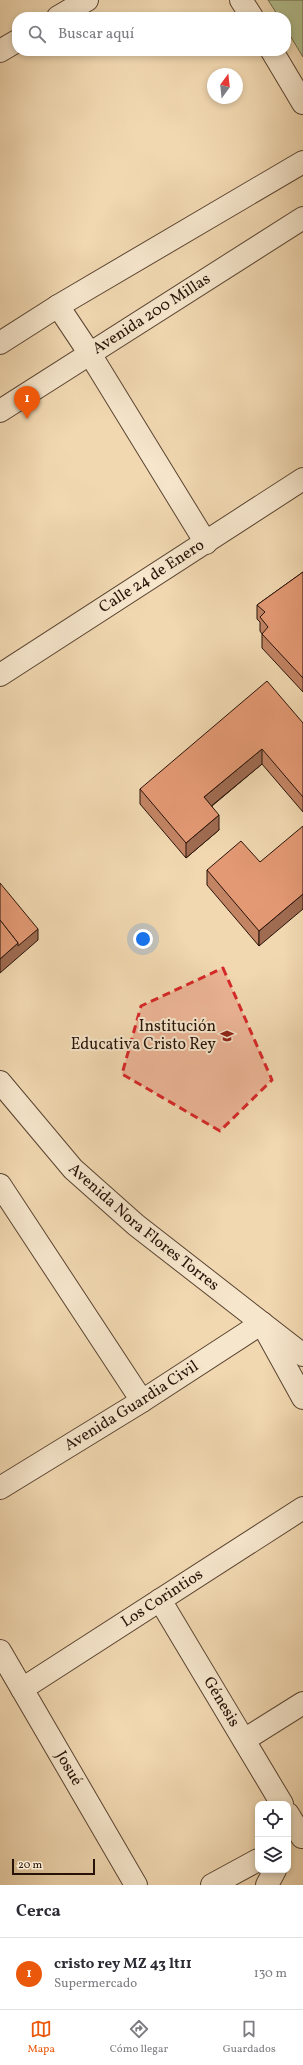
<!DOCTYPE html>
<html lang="es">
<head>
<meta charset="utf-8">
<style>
	:root { --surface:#fff; --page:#f7f7f7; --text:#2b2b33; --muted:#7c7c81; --line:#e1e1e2; --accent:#ea580c }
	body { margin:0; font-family:Vollkorn,serif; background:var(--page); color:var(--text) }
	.controls { position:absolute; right:12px; bottom:12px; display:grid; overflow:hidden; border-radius:8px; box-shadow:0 2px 6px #0003 }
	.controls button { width:36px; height:36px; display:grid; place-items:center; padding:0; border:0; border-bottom:1px solid var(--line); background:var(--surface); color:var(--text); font:20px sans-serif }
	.compass { position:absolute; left:207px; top:68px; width:36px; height:36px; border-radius:50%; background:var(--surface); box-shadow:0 2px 6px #0003; rotate:15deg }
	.scale { position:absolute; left:12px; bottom:10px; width:83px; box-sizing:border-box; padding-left:4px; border:2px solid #271208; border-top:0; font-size:11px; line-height:14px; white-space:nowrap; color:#271208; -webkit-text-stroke:3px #f6e6cc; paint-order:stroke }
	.you { position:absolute; left:143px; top:939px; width:14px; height:14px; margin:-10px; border:3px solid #fff; border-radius:50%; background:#1a73e8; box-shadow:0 0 0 6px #1a73e833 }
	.badge { display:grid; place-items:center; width:26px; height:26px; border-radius:50%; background:var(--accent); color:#fff; font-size:13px; font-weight:700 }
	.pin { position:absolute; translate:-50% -33px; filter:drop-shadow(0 1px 2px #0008) }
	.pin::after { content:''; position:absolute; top:21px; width:14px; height:12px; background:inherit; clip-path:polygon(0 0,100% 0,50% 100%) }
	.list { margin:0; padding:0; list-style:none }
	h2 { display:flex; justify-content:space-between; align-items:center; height:52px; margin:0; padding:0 16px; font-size:17px }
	h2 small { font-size:13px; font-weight:400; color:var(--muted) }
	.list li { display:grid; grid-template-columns:26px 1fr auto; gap:12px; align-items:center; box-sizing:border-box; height:72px; padding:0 16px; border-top:1px solid var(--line) }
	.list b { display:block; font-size:15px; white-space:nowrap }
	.list p { margin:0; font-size:13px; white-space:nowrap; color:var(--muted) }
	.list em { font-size:13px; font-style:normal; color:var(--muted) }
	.icon { flex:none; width:22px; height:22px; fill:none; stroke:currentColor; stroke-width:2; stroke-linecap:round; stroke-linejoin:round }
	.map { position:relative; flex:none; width:303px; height:1885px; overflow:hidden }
	.search { position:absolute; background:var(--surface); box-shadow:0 2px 6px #0003; left:12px; right:12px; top:12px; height:44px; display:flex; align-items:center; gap:10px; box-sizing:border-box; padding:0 14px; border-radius:16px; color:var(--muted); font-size:15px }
	.sheet { height:124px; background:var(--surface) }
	nav { display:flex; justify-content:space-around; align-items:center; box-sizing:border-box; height:56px; border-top:1px solid var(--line); background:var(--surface); font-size:11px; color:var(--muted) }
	nav a { display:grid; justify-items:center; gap:2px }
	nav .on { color:var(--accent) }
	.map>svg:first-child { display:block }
	.green { fill:#b4c090; stroke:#6e694c }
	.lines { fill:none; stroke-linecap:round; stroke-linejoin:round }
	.minor-casing { stroke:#5a4432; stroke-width:24 }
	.minor { stroke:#f6e6cc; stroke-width:22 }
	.wall { fill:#c38464; stroke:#271208 }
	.shaded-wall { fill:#9f6b51; stroke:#271208 }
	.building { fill:#e39974; stroke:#271208 }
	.marked { fill:#d62828; fill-opacity:0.2; stroke:#d62828; stroke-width:3; stroke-dasharray:8 5; stroke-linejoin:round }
	.labels { text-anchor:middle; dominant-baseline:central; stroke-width:4; stroke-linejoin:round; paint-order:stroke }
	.street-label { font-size:16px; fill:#271208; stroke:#f6e6cc }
	.poi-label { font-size:16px; fill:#271208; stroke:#f6e6cc; text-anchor:end }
</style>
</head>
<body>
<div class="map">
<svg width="303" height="1885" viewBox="0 0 303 1885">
	<rect width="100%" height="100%" fill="#f1d8b1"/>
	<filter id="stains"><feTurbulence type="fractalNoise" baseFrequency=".005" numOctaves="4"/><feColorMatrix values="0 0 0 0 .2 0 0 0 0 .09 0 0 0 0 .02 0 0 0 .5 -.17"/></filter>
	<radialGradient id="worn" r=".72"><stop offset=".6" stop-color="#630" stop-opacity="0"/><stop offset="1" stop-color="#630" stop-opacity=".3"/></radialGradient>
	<path class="green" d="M268 0H303V57L286 29V17H279Z"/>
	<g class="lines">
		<g class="minor-casing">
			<g id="minor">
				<path d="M241 0 252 17"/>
				<path d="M58 17 87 0"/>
				<path d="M0 51 17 41"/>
				<path d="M272 51 303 103"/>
				<path d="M58 306 90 354 206 543"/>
				<path d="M0 343 58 306 303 162"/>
				<path id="s1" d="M0 411 303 218"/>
				<path id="s2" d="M0 675 303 479"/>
				<path id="s3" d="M0 1082 73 1169 136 1225 303 1355"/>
				<path d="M0 1185 142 1401"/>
				<path d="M266 1331 303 1398"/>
				<path id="s4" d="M0 1488 142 1401 262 1323"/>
				<path id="s5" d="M160 1600 282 1804"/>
				<path id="s6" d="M0 1651 136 1885"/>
				<path id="s7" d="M22 1689 303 1508"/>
				<path d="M244 1740 303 1703"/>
				<path d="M288 1814 302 1837"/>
				<path d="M212 1885 258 1860"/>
				<path d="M267 1885 275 1870"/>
			</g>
		</g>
		<use href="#minor" class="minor"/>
	</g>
	<g class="wall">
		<path d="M303 572V692L262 648V634L260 631V622L257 619V605Z"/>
		<path d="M303 723V812L262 764 212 806 219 830 186 858 140 804V789Z"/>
		<path d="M260 862 259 946 207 885V870Z"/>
	</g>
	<g class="shaded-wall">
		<path d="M262 749V764L204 812V797Z"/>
		<path d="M219 815V830L186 858V843Z"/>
		<path d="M303 894V909L259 946V931Z"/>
		<path d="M38 929V940L0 973V959L18 943Z"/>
	</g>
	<g class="building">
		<path d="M303 572V678L262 634 268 627 260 617 265 612 257 605Z"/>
		<path d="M267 681 303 723V797L262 749 204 797 219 815 186 843 140 789Z"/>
		<path d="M303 826V894L259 931 207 870 241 841 260 862Z"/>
		<path d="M0 883 38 929 18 946V943L0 920Z"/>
		<path d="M0 920 18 943 0 959Z"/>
	</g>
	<path class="marked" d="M223 968 272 1080 220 1131 122 1074 141 1006Z"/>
	<defs>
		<g id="school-bare" transform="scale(1.08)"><path d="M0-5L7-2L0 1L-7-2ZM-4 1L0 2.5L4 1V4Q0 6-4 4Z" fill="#8f2418" stroke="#f6e6cc" stroke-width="2.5" paint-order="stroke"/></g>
	</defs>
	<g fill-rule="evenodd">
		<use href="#school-bare" x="227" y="1036"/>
	</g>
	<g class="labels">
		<g class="street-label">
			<text stroke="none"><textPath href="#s1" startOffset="180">Avenida 200 Millas</textPath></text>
			<text stroke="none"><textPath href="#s2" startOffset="181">Calle 24 de Enero</textPath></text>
			<text stroke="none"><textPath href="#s3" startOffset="205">Avenida Nora Flores Torres</textPath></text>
			<text stroke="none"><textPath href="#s4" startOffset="155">Avenida Guardia Civil</textPath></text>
			<text stroke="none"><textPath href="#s7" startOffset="167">Los Corintios</textPath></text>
			<text stroke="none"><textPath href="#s5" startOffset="119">Génesis</textPath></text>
			<text stroke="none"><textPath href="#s6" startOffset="136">Josué</textPath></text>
		</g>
		<g class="poi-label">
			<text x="216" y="1027">Institución<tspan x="216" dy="18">Educativa Cristo Rey</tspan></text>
		</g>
	</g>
	<rect width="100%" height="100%" filter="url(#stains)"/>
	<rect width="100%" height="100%" fill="url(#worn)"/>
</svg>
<div class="controls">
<button><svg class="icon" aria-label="locate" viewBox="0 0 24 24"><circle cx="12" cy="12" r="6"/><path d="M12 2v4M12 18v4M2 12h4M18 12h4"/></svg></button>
<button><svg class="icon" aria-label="layers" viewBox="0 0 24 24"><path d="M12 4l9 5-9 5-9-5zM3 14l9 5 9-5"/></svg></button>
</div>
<svg class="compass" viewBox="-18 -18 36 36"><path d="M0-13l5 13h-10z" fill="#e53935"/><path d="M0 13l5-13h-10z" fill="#7c7c81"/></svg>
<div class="scale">20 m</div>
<div class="you"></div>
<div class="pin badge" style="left:27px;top:419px">1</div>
<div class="search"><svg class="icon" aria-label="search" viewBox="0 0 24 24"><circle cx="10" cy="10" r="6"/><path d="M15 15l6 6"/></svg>Buscar aquí</div>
</div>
<section class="sheet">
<h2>Cerca<small></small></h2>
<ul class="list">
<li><span class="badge">1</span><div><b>cristo rey MZ 43 lt11</b><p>Supermercado</p></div><em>130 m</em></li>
</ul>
</section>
<nav>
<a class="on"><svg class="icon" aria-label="map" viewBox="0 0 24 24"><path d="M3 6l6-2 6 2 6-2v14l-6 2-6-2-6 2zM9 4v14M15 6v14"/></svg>Mapa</a>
<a><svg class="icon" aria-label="directions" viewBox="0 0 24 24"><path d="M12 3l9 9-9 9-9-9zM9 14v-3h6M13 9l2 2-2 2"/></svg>Cómo llegar</a>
<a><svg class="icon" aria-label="saved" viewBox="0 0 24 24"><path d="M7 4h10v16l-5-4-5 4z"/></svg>Guardados</a>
</nav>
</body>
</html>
